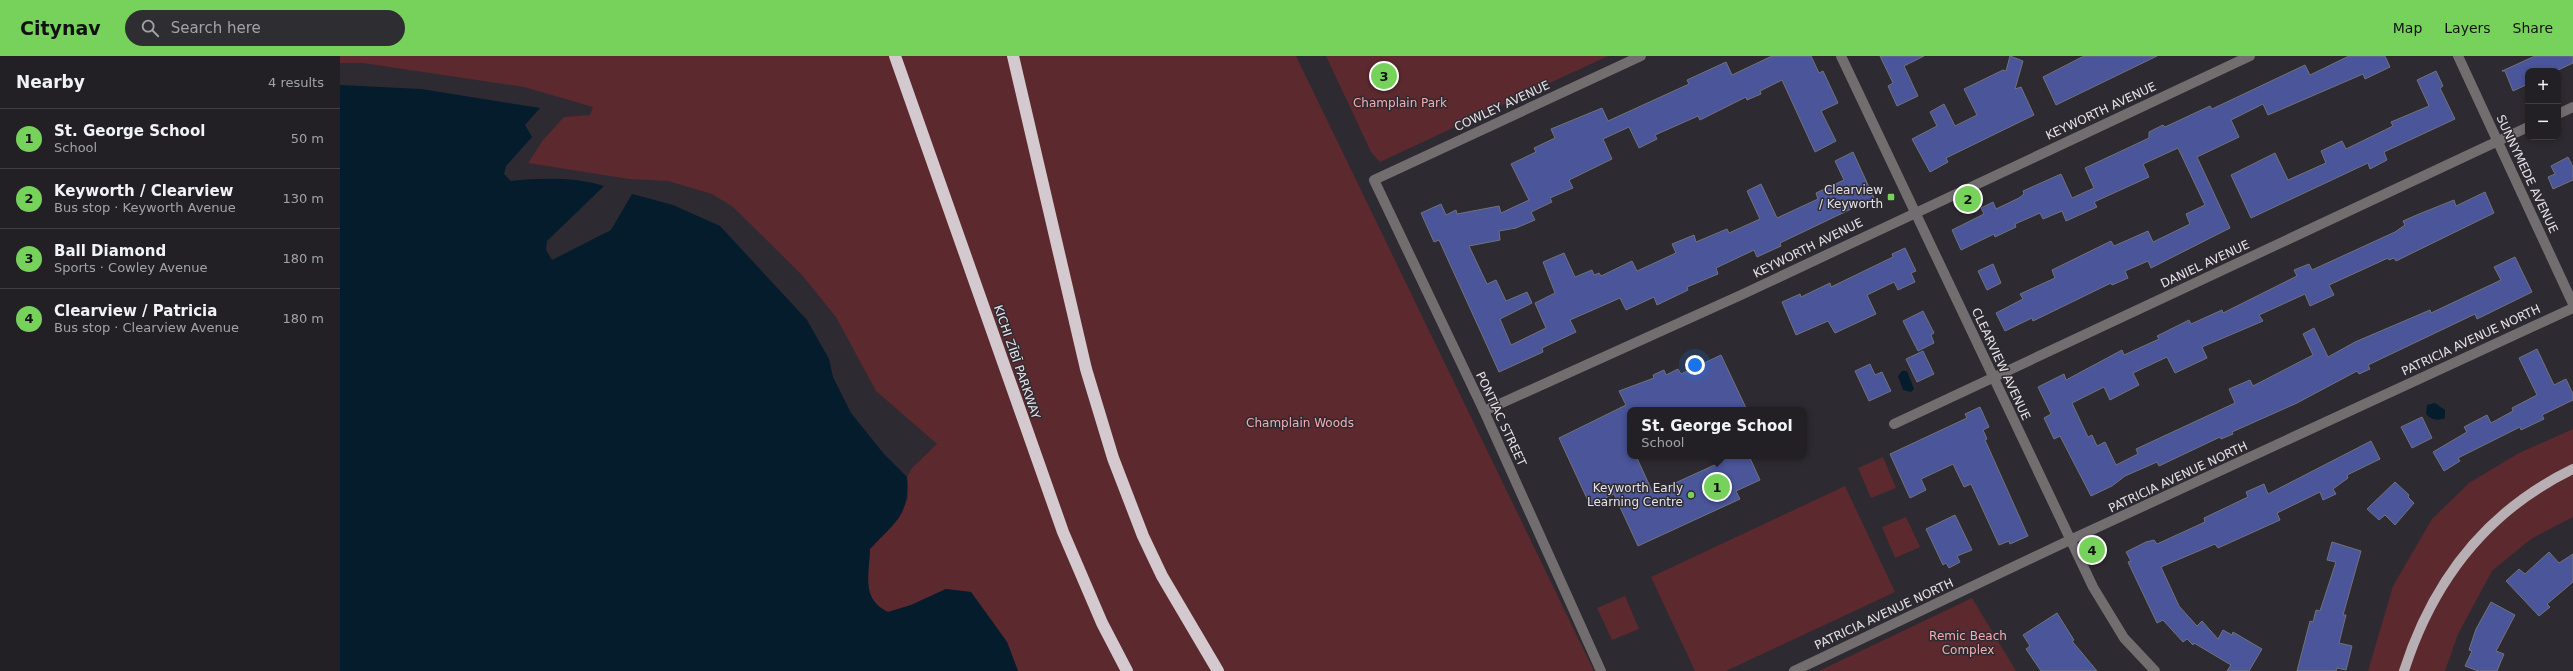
<!DOCTYPE html>
<html lang="en">
<head>
<meta charset="utf-8">
<style>
	:root { --surface:#222025; --page:#2e2d32; --text:#f1f3f6; --muted:#a2a3a7; --line:#3f3e42; --accent:#76d25a }
	body { margin:0; font-family:"DejaVu Sans",sans-serif; background:var(--page); color:var(--text) }
	.controls { position:absolute; right:12px; top:12px; display:grid; overflow:hidden; border-radius:8px; box-shadow:0 2px 6px #0003 }
	.controls button { width:36px; height:36px; display:grid; place-items:center; padding:0; border:0; border-bottom:1px solid var(--line); background:var(--surface); color:var(--text); font:20px sans-serif }
	.you { position:absolute; left:1355px; top:309px; width:14px; height:14px; margin:-10px; border:3px solid #fff; border-radius:50%; background:#1a73e8; box-shadow:0 0 0 6px #1a73e833 }
	.badge { display:grid; place-items:center; width:26px; height:26px; border-radius:50%; background:var(--accent); color:#111; font-size:13px; font-weight:700 }
	.pin { position:absolute; translate:-50% -50%; border:2px solid #fff; box-shadow:0 1px 4px #0006 }
	.popup { position:absolute; left:1287px; top:351px; width:180px; height:52px; box-sizing:border-box; display:grid; place-content:center; border-radius:8px; background:var(--surface); filter:drop-shadow(0 1px 3px #0005); font-size:13px; white-space:nowrap; color:var(--muted) }
	.popup b { font-size:15px; color:var(--text) }
	.popup::after { content:''; position:absolute; left:50%; top:100%; margin-left:-8px; border:8px solid transparent; border-top-color:var(--surface) }
	.list { margin:0; padding:0; list-style:none }
	h2 { display:flex; justify-content:space-between; align-items:center; height:52px; margin:0; padding:0 16px; font-size:17px }
	h2 small { font-size:13px; font-weight:400; color:var(--muted) }
	.list li { display:grid; grid-template-columns:26px 1fr auto; gap:12px; align-items:center; box-sizing:border-box; height:60px; padding:0 16px; border-top:1px solid var(--line) }
	.list b { display:block; font-size:15px; white-space:nowrap }
	.list p { margin:0; font-size:13px; white-space:nowrap; color:var(--muted) }
	.list em { font-size:13px; font-style:normal; color:var(--muted) }
	.icon { flex:none; width:22px; height:22px; fill:none; stroke:currentColor; stroke-width:2; stroke-linecap:round; stroke-linejoin:round }
	.map { position:relative; flex:none; width:2233px; height:615px; overflow:hidden }
	header { display:flex; align-items:center; gap:24px; box-sizing:border-box; height:56px; padding:0 20px; background:var(--accent); color:#111 }
	header strong { font-size:19px }
	nav { display:flex; gap:22px; margin-inline-start:auto; font-size:14px }
	.search { width:280px; height:36px; background:var(--page); display:flex; align-items:center; gap:10px; box-sizing:border-box; padding:0 14px; border-radius:22px; color:var(--muted); font-size:15px }
	main { display:flex }
	aside { flex:1; background:var(--surface) }
	.map>svg:first-child { display:block }
	.green { fill:#5c292e }
	.water { fill:#041c2c }
	.building { fill:#4a559a; stroke:#70727b }
	.lines { fill:none; stroke-linecap:round; stroke-linejoin:round }
	.minor { stroke:#726e70; stroke-width:10 }
	.major { stroke:#b7afb4; stroke-width:10 }
	.highway { stroke:#d3c9ce; stroke-width:12 }
	.poi-dot { fill:#76d25a; stroke:#2e2a31; stroke-width:1.5 }
	.labels { text-anchor:middle; dominant-baseline:central; stroke-width:3; stroke-linejoin:round; paint-order:stroke }
	.park-label { font-size:12px; fill:#f5adb0; stroke:#2e2a31 }
	.street-label { font-size:12px; fill:#e5e3e8; stroke:#2e2a31 }
	.poi-label { font-size:12px; fill:#e5e3e8; stroke:#2e2a31; text-anchor:end }
</style>
</head>
<body>
<header>
<strong>Citynav</strong>
<div class="search"><svg class="icon" aria-label="search" viewBox="0 0 24 24"><circle cx="10" cy="10" r="6"/><path d="M15 15l6 6"/></svg>Search here</div>
<nav><a>Map</a><a>Layers</a><a>Share</a></nav>
</header>
<main>
<aside>
<h2>Nearby<small>4 results</small></h2>
<ul class="list">
<li><span class="badge">1</span><div><b>St. George School</b><p>School</p></div><em>50 m</em></li>
<li><span class="badge">2</span><div><b>Keyworth / Clearview</b><p>Bus stop · Keyworth Avenue</p></div><em>130 m</em></li>
<li><span class="badge">3</span><div><b>Ball Diamond</b><p>Sports · Cowley Avenue</p></div><em>180 m</em></li>
<li><span class="badge">4</span><div><b>Clearview / Patricia</b><p>Bus stop · Clearview Avenue</p></div><em>180 m</em></li>
</ul>
</aside>
<div class="map">
<svg width="2233" height="615" viewBox="0 0 2233 615">
	<rect width="100%" height="100%" fill="#2e2a31"/>
	<g class="green">
		<path d="M0 0H956L1254 615H678L667 586 631 536 606 533 571 549 548 556C521 543 529 519 530 493L559 462 568 442 567 421 572 412 597 388 536 335 496 261 462 219 393 151 372 138 328 125 289 123 188 107 203 84 224 61 250 59 253 51 184 31 23 7H0Z"/>
		<path d="M986 0H1268L1040 106 1031 96Z"/>
		<path d="M2233 373V461L2191 483 2152 515 2118 578 2105 615H2028L2053 530 2092 463 2129 427 2179 397Z"/>
		<path d="M1543 401 1556 432 1531 442 1518 412Z"/>
		<path d="M1505 430 1555 536 1386 615H1355L1311 521Z"/>
		<path d="M1566 461 1580 491 1555 502 1542 471Z"/>
		<path d="M1285 540 1299 573 1272 584 1257 552Z"/>
		<path d="M1632 542 1676 615H1479Z"/>
	</g>
	<g class="water">
		<path d="M0 29 81 33 200 52 185 69 192 81 166 110 164 118 171 125C203 122 233 121 264 130L207 185 206 194 212 204 271 174 292 138 333 149 380 170 467 264 489 303 493 321 511 357 544 398 567 421C570 460 554 467 530 493 529 519 521 543 548 556L571 549 606 533 631 536 667 586 678 615H0Z"/>
		<path d="M1562 315H1567L1574 333 1571 336 1563 334 1558 320Z"/>
		<path d="M2095 347 2105 354V362C2098 365 2091 364 2086 358L2087 349Z"/>
	</g>
	<g class="building">
		<path d="M1432 0H1471L1479 17 1483 15 1498 47 1481 55 1496 85 1475 96 1442 24 1420 35 1421 38 1407 44 1406 41 1360 64 1358 60 1315 79 1317 83 1299 92 1289 71 1263 83 1272 103 1229 124 1233 132 1210 142 1212 146 1191 156 1195 164 1176 172 1159 175 1160 184 1129 190 1147 228 1156 224 1166 245 1187 236 1192 247 1160 263 1171 289 1206 272 1195 247 1215 237 1203 206 1224 197 1235 221 1252 214 1254 219 1259 217 1261 220 1292 205 1297 215 1336 197 1332 188 1354 179 1356 186 1387 173 1389 177 1420 163 1407 135 1421 128 1437 162 1478 143 1476 137 1504 124 1495 105 1513 96 1534 142 1440 187 1441 190 1417 201 1414 194 1376 212 1378 218 1347 231 1348 234 1317 249 1314 241 1286 254 1280 242 1230 264 1236 276 1202 292 1203 296 1159 316 1099 184 1094 186 1081 157 1101 148 1106 159 1116 154 1117 158 1159 150 1161 157 1189 144 1171 108 1196 96 1194 92 1215 82 1211 73 1262 52 1268 65 1349 28 1347 24 1386 6 1392 19Z"/>
		<path d="M1540 0H1584L1564 10 1578 40 1557 50 1548 30 1553 27Z"/>
		<path d="M1670 0 1683 5 1675 33 1681 31 1694 59 1606 102 1608 106 1590 116 1572 83 1597 70 1590 56 1604 48 1615 70 1637 59 1624 33 1663 14 1666 15Z"/>
		<path d="M1744 0H1817L1716 49 1703 21Z"/>
		<path d="M2009 0H2045L2050 11 2025 23 2023 18 1928 59 1923 48 1891 64 1899 81 1857 101 1890 172 1811 212 1808 205 1785 215 1788 222 1772 229 1771 227 1693 265 1692 262 1665 275 1656 257 1683 243 1680 238 1715 222 1712 214 1771 185 1774 190 1808 175 1813 186 1850 168 1846 158 1865 149 1838 92 1803 108 1809 121 1754 146 1757 151 1726 165 1722 155 1703 163 1700 157 1675 168 1676 171 1655 181 1654 178 1621 194 1612 174 1644 158 1641 152 1653 146 1656 153 1679 142 1684 138 1683 135 1721 118 1732 142 1754 132 1745 112 1809 82V76L1823 69 1825 71 1870 50 1872 53 1965 9 1970 19Z"/>
		<path d="M2195 0H2233V7L2216 15H2188V28L2173 35 2165 15H2162Z"/>
		<path d="M2096 15 2103 30 2100 32 2115 63 2044 96 2047 104 2030 113 2028 107 1911 162 1891 119 1935 97 1948 124 1986 107 1981 95 2002 85 2006 93 2053 70 2051 66 2089 50 2077 24Z"/>
		<path d="M2228 101 2233 111V124L2213 133 2208 121 2215 118 2211 110Z"/>
		<path d="M2145 136 2154 157 2056 205 2054 202 2049 204 2048 202 1989 229 1994 239 1970 250 1965 238 1919 259 1923 265 1862 291 1867 302 1835 317 1827 301 1793 317 1799 329 1770 344 1764 331 1732 347 1748 381 1752 379 1757 390 1765 386 1776 409 1798 398 1796 393 1895 347 1889 333 1910 324 1913 330 1973 299 1963 278 1974 272 1988 301 2015 286 2090 254 2091 257 2161 224 2154 211 2175 201 2192 236 2137 263 2135 258 2028 309 2030 313 2019 318 2017 315 1957 347 1892 376 1893 378 1881 383 1880 381 1819 410 1817 406 1785 420 1772 430 1751 440 1720 380 1714 383 1704 362 1711 358 1698 331 1724 318 1726 324 1782 294 1784 299 1819 283 1817 280 1849 264 1851 268 1882 254 1883 257 1957 220 1954 214 1969 208 1972 214 2055 176 2065 169 2063 165 2079 158 2114 144 2116 150Z"/>
		<path d="M1565 192 1576 215 1571 217 1575 226 1558 234 1554 226 1527 239 1536 258 1495 277 1488 265 1456 279 1442 246 1460 238 1461 241 1490 227 1491 231 1553 201 1552 198Z"/>
		<path d="M1653 208 1661 227 1647 234 1638 215Z"/>
		<path d="M1583 255 1594 277 1591 279 1594 287 1578 295 1563 265Z"/>
		<path d="M2197 293 2214 329 2226 323 2233 338V344L2202 359 2204 363 2181 374 2180 371 2118 402 2120 405 2104 415 2093 396 2127 376 2124 371 2147 359 2151 367 2173 355 2172 352 2197 339 2179 302Z"/>
		<path d="M1583 295 1594 318 1577 326 1566 303Z"/>
		<path d="M1381 299 1407 354H1290V400H1296L1313 437 1379 407 1376 400H1409L1420 424 1396 435 1400 443 1298 490 1274 438 1250 449 1219 382 1286 349 1279 335 1314 322 1313 319 1324 314 1326 319 1338 313 1341 318Z"/>
		<path d="M1530 308 1535 319 1542 316 1551 335 1529 345 1515 315Z"/>
		<path d="M1640 351 1649 371 1643 374 1647 383 1645 384 1688 480 1670 488 1669 485 1659 489 1631 428 1624 431 1613 408 1581 423 1586 434 1570 442 1550 398 1627 362 1625 358Z"/>
		<path d="M2082 361 2092 382 2072 392 2061 371Z"/>
		<path d="M2031 385 2040 403 2007 419 2008 422 1993 433 1996 438 1983 444 1980 436 1937 457 1940 464 1878 492 1875 488 1821 511 1839 550 1857 570 1862 565 1878 583 1883 574 1892 579 1893 576 1922 593 1909 615H1887L1891 609 1854 587 1853 589 1847 583 1843 586 1823 564 1817 567 1788 506 1791 505 1786 496 1806 486 1814 484 1817 488 1865 466 1864 462 1908 441 1906 436 1924 428 1928 438Z"/>
		<path d="M2055 426 2069 439 2068 441 2074 447 2055 469 2045 459 2039 464 2027 453Z"/>
		<path d="M1615 459 1632 494 1617 500 1620 506 1609 512 1606 507 1603 509 1586 473Z"/>
		<path d="M1992 486 2021 495 2003 559H2006L1999 587 2012 590 2006 614 1997 612 1996 615H1957L1970 565 1973 566 1976 554 1980 555 1996 506 1987 504Z"/>
		<path d="M2209 496 2219 507 2233 498V526L2207 548 2210 551 2199 560 2166 525 2179 513 2185 518Z"/>
		<path d="M2151 546 2175 559 2156 595 2164 598 2157 615H2138L2125 610 2132 595 2129 594 2136 573Z"/>
		<path d="M1717 557 1734 584 1732 585 1757 615H1701L1686 593 1690 590 1683 579Z"/>
	</g>
	<g class="lines">
		<g class="minor">
			<path d="M1501 0 1753 531 1784 582 1815 615"/>
			<path d="M2118 0 2233 248"/>
			<path d="M2218 58 2233 51"/>
			<path d="M1144 355 1401 239 1910 0"/>
			<path d="M1554 368 2188 71"/>
			<path d="M1261 615 1144 355 1034 124 1301 0"/>
			<path d="M1454 615 1730 484 2233 252"/>
		</g>
		<path class="major" d="M2064 615C2093 524 2146 455 2233 413"/>
		<g class="highway">
			<path d="M555 0 723 476 762 567 787 615"/>
			<path d="M673 0 746 313 773 402 803 480 822 520 878 615"/>
		</g>
	</g>
	<g class="poi-dot">
		<rect x="1547" y="137" width="8" height="8" rx="2"/>
		<circle cx="1351" cy="439" r="4"/>
	</g>
	<g class="labels">
		<g class="park-label">
			<text x="1060" y="47">Champlain Park</text>
			<text x="960" y="367">Champlain Woods</text>
			<text x="1628" y="580">Remic Beach<tspan x="1628" dy="14">Complex</tspan></text>
		</g>
		<g class="street-label">
			<text transform="translate(1162 50) rotate(-25)">COWLEY AVENUE</text>
			<text transform="translate(1761 55) rotate(-25)">KEYWORTH AVENUE</text>
			<text transform="translate(2187 118) rotate(65)">SUNNYMEDE AVENUE</text>
			<text transform="translate(1468 192) rotate(-26)">KEYWORTH AVENUE</text>
			<text transform="translate(1865 208) rotate(-25)">DANIEL AVENUE</text>
			<text transform="translate(2131 284) rotate(-25)">PATRICIA AVENUE NORTH</text>
			<text transform="translate(677 306) rotate(71)">KICHI ZĪBĪ PARKWAY</text>
			<text transform="translate(1661 308) rotate(65)">CLEARVIEW AVENUE</text>
			<text transform="translate(1161 363) rotate(65)">PONTIAC STREET</text>
			<text transform="translate(1838 421) rotate(-25)">PATRICIA AVENUE NORTH</text>
			<text transform="translate(1544 558) rotate(-25)">PATRICIA AVENUE NORTH</text>
		</g>
		<g class="poi-label">
			<text x="1543" y="134">Clearview<tspan x="1543" dy="14">/ Keyworth</tspan></text>
			<text x="1343" y="432">Keyworth Early<tspan x="1343" dy="14">Learning Centre</tspan></text>
		</g>
	</g>
</svg>
<div class="controls">
<button>+</button>
<button>−</button>
</div>
<div class="you"></div>
<div class="pin badge" style="left:1377px;top:431px">1</div>
<div class="popup"><b>St. George School</b>School</div>
<div class="pin badge" style="left:1628px;top:143px">2</div>
<div class="pin badge" style="left:1044px;top:20px">3</div>
<div class="pin badge" style="left:1752px;top:494px">4</div>
</div>
</main>
</body>
</html>
